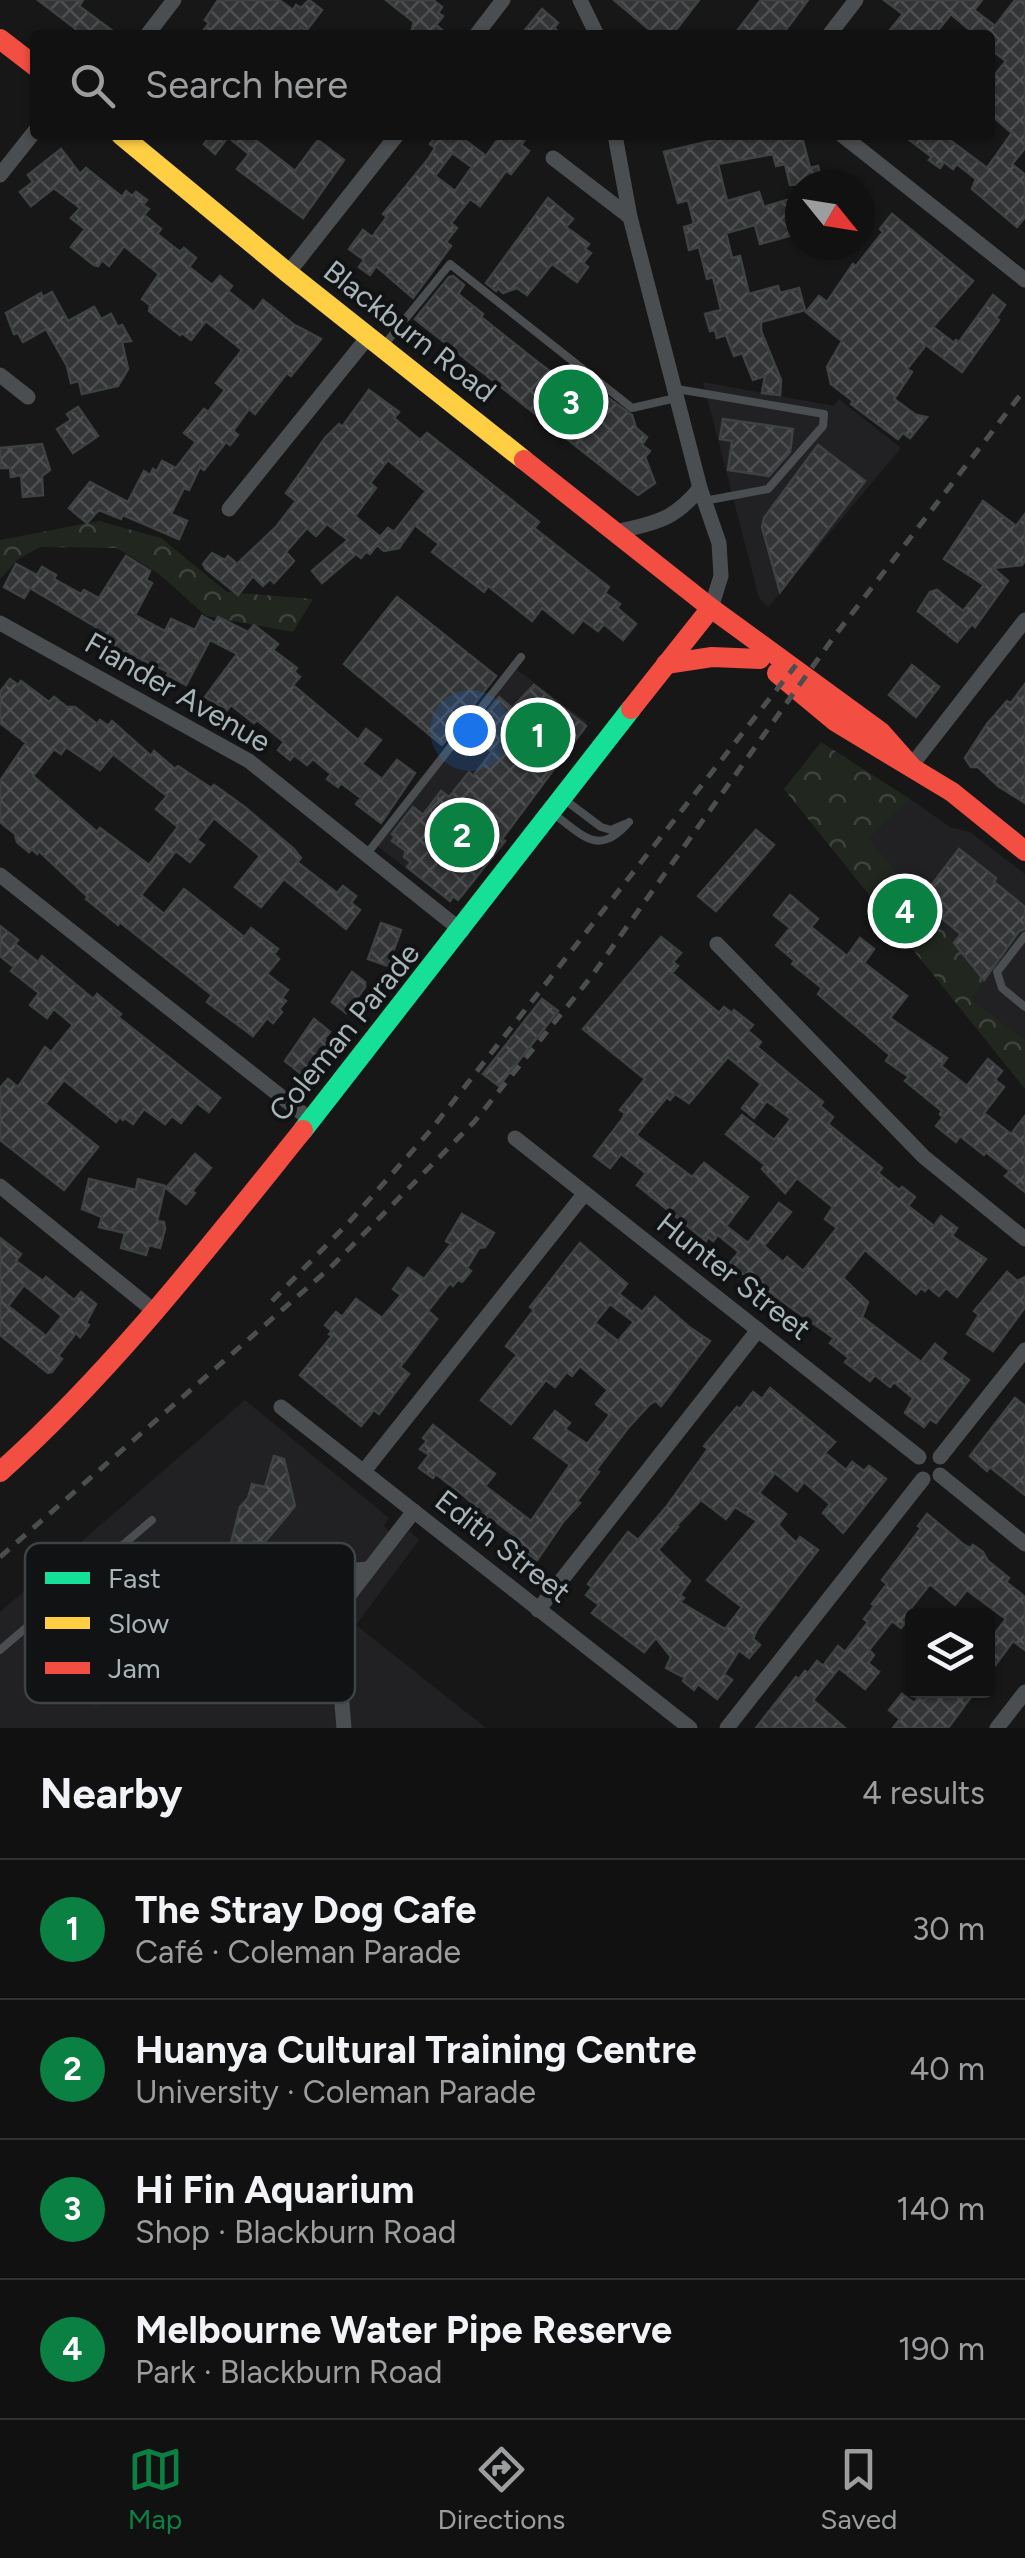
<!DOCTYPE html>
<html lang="en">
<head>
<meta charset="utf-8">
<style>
	:root { --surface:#111; --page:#1e1f1f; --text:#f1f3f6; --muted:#9c9d9f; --line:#303131; --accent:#0b8043 }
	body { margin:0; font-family:Figtree,sans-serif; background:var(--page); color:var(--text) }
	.controls { position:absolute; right:30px; bottom:30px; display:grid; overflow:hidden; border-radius:10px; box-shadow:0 2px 8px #0004 }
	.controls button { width:90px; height:90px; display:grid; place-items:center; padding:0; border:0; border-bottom:2px solid var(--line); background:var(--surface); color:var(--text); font:50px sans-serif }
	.compass { position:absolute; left:785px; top:170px; width:90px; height:90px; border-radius:50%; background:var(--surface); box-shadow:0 2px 8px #0004; rotate:120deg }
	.you { position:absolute; left:470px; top:730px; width:35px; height:35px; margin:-25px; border:8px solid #fff; border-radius:50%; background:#1a73e8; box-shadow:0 0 0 15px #1a73e833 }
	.badge { display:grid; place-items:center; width:65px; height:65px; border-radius:50%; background:var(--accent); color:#fff; font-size:32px; font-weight:700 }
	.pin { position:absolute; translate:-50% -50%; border:5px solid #fff; box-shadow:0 2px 10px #0006 }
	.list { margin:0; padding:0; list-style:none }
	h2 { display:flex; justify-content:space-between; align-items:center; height:130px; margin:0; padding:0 40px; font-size:42px }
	h2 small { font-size:32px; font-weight:400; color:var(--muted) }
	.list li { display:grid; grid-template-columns:65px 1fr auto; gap:30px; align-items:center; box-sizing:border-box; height:140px; padding:0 40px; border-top:2px solid var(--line) }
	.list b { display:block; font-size:38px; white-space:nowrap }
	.list p { margin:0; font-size:32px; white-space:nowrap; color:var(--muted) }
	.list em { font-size:32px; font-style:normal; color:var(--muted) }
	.icon { flex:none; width:55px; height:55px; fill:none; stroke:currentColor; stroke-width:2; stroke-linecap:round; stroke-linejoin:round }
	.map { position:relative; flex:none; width:1025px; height:1728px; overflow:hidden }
	.search { position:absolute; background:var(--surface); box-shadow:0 2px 8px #0004; left:30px; right:30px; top:30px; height:110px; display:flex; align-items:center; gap:25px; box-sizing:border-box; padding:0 35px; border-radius:10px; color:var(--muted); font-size:38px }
	.sheet { height:690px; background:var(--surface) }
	nav { display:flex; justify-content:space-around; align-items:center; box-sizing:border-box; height:140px; border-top:2px solid var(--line); background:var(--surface); font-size:28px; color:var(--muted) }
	nav a { display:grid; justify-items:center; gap:5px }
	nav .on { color:var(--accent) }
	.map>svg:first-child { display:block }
	.built { fill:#212123 }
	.grass { fill:#21261f }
	.forest { fill:url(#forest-crowns) }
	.building { fill:url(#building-cross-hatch); stroke:#3f4243; stroke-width:2.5; fill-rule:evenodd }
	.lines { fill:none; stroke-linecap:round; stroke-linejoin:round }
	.lane { stroke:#4b4e50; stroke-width:8 }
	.street { stroke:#4b4e50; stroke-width:15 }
	.fast { stroke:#16e098; stroke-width:20 }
	.slow { stroke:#ffcf43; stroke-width:20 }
	.jam { stroke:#f24e42; stroke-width:20 }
	.rail { stroke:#4b4e4f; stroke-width:5; stroke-dasharray:12 10; stroke-linecap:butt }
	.labels { text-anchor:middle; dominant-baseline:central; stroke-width:8; stroke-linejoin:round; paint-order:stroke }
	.street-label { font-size:30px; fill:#a7b4b8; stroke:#111213 }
	.key { fill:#111213; stroke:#3e4345; stroke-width:2.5 }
	.key-label { font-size:28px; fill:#a7b4b8 }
</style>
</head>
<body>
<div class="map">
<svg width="1025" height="1728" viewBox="0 0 1025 1728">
	<defs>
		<pattern id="forest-crowns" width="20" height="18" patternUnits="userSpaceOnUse" patternTransform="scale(2.5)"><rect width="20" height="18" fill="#21261f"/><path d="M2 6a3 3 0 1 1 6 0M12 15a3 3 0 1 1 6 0" fill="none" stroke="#3e433d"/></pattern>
		<pattern id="building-cross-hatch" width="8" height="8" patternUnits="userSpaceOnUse" patternTransform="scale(2.5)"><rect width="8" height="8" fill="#333435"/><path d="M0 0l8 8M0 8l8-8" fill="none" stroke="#4e4f50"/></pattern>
	</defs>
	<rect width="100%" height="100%" fill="#171717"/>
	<g class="built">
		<path d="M703 382 834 406 839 399 901 448 768 607 759 598Z"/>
		<path d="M516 669 587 722 448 900 377 846Z"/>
		<path d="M910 799 950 827 970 832 1025 874V1040L971 999 869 839Z"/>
		<path d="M245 1400 389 1518 384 1526 395 1535 401 1539 409 1531 419 1540 356 1625 486 1728H0V1612Z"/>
	</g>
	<path class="grass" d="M59 1638 118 1682 97 1710 39 1666Z"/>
	<g class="forest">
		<path d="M99 521 161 538 227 592 313 599 293 632 206 616 159 574 117 548 41 547 18 559 0 579V540Z"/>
		<path d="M821 742 910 799 869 839 984 980 971 999 1025 1040V1089L784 789Z"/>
	</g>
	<g class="building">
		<path d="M38 0H83L79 6 118 35H72L76 29Z"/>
		<path d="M218 0H279L293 10 296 5 301 8 309 0 322 10 306 31 301 27 295 35H270L259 27 253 35H200L209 23 205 20Z"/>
		<path d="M386 0H433L442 7 438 13 443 16 436 25 448 35H420L412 29 414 22Z"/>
		<path d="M614 0H699L672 35H646L650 30Z"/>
		<path d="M761 0H808L782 35H734Z"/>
		<path d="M884 0H982L974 10 995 26 1015 0H1025V148L1012 164 1025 175V217L1017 227 972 189 976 179 957 164 953 169 944 162 940 168 929 160 932 157 903 135H943L987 168 1012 133 990 114V81L1006 61 990 49V35H976L951 14 939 29V35H886L903 14Z"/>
		<path d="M542 9 558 23 554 28 563 35H521Z"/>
		<path d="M211 135H249L295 171 318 140 344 160 303 218 237 169 249 154 228 137 215 154 204 144Z"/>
		<path d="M437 135H458L486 156 501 135H528L521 145 529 151 511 174 506 171 480 206 470 199 451 223 457 228 446 242 451 246 413 298 376 266 370 275 359 267 364 260 349 249 363 230 372 237 387 217 383 214 429 158 435 148 430 144ZM452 153 472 167 455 191 435 176Z"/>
		<path d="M735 135H784L785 141 802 137 810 168 818 166 822 183 790 185 785 164 776 166 773 154 718 164 727 201 759 192 764 207 800 196V233L760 244 755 225 726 233 732 258 740 256 749 294 778 286 780 293 799 288 805 310 761 322V331L781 380 780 395 762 393 765 376 753 380 742 353 734 356 726 335 717 338 715 330 710 331 705 314 721 310 713 277 707 279 699 247 689 250 684 227 694 224 688 200 678 203 664 152Z"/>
		<path d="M61 149 80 174 86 168 122 197 126 191 132 196 136 192 147 200 143 205 149 209 144 215 161 229 157 234 180 252 184 248 196 258 189 267 212 285 220 276 232 286 228 291 254 312 263 300 293 324 321 339 291 376 287 373 255 414 249 409 233 431 238 435 230 445 226 442 204 470 200 467 189 490 184 488 171 514 187 521 179 539 123 515 121 519 99 510 87 523 69 508 90 482 128 502 144 471 150 475 153 469 157 471 162 461 176 468 196 442 184 433 204 409 208 412 225 390 216 383 242 350 206 321 191 340 182 333 180 335 149 311 150 305 142 299 159 274 124 246 109 266 102 260 98 266 94 265 71 247 85 229 71 218 80 208 54 188 31 206 20 192 33 182 28 175Z"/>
		<path d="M548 198 573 219 566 227 589 244 585 249 591 253 583 263 588 267 577 282 552 264 527 295 517 288 503 293 498 288 496 291 486 283Z"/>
		<path d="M892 214 973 281 933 327 954 343 956 340 959 342 993 295 1005 305 996 318 999 320 962 372 926 345 907 369 912 372 894 399 916 415 927 417 910 438 903 433 898 439 851 404 853 401 831 384 827 367 842 341 806 312 819 296 827 302 853 264 856 266 883 232 880 229Z"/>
		<path d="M453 276 464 285 458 294 483 314 481 317 535 360 563 381 569 373 597 396 600 392 632 415 636 428 647 437 642 445 650 451 645 457 655 483 638 495 415 319 449 277Z"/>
		<path d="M52 292 68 321 94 307 101 319 111 314 118 327 122 325 131 341 122 342 128 369 118 386 82 394 79 381 71 383 67 366 46 329 23 342 18 333 14 334 6 313 41 293 43 297Z"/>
		<path d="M369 390 399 412 394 418 420 440 427 433 539 522 534 528 609 587 605 593 620 604 617 608 636 624 623 640 604 624 598 631 583 620 573 633 542 608 532 621 488 586 484 592 432 552 439 544 415 525 399 548 384 551 377 545 370 554 366 552 361 558 356 554 322 583 312 571 348 540 327 524 316 536 307 528 286 552 294 561 274 583 270 579 263 586 253 576 238 595 206 569 203 564 212 553 225 560 228 556 237 564 276 527 296 501 286 493 325 438 339 424 342 427ZM388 460 426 491 394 532 388 528 380 537 355 516 376 488 370 483Z"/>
		<path d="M78 407 98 436 73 453 57 429 71 420 67 414Z"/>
		<path d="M723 419 793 429 790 452 769 476 728 470 732 441 720 439Z"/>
		<path d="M42 444 50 470 42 476 43 495 23 497 21 475 11 477 10 468H0V448Z"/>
		<path d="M818 445 865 481 780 592 762 527 764 518Z"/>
		<path d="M983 501 1016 526 1025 514V561L1022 565 993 568 1008 581 975 627 972 624 957 642 918 611 930 592 937 590 963 611 984 585 944 559Z"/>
		<path d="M126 556 150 571 146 580 152 583 135 615 165 631 171 619 195 630 202 616 215 623 218 617 248 632 254 625 278 644 273 650 297 668 294 672 300 677 293 685 358 740 366 729 381 740 362 764 382 779 397 760 415 773 381 823 356 804 361 798 341 783 338 787 327 779 331 774 313 759 307 765 294 755 290 760 278 750 284 742 257 720 254 723 231 705 227 710 205 697 237 654 210 640 186 685 167 675 169 672 91 636 96 627 30 588 24 598 4 587 16 564 37 575 42 567 56 575 54 579 81 594 84 590 99 598Z"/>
		<path d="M397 597 496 676 442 745 344 664Z"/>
		<path d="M912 665 939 687 916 717 889 695Z"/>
		<path d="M10 679 18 685 21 681 49 702 54 697 67 707H75L97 724 100 720 108 726 112 721 151 756 154 751 175 769 178 766 211 788 214 785 246 808 294 849 301 858 297 862 337 893 343 886 356 896 351 903 360 910 346 929 284 879 261 907 235 887 260 856 214 818 197 840 204 845 190 862 176 851 141 895 164 914 184 889 244 937 251 928 278 949 274 954 279 959 267 974 288 990 282 998 286 1001 279 1009 282 1012 273 1023 267 1018 253 1036 219 1011 207 1002 212 995 120 922 118 925 86 899 88 897 39 851 37 854 32 849 29 852 17 842 15 834 0 822V781L26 743 0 723V692ZM66 747 100 770 113 754 167 796 156 809 178 827 149 865 100 828 97 832 33 776 54 749 61 754Z"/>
		<path d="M1025 684V803L998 786 978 767H971L965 758 987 724 1007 701 1011 703Z"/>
		<path d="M534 685 586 726 502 839 505 841 486 865 458 900 453 896 450 901 407 867 411 862 404 857 406 851 392 841 395 837 392 834 413 807 423 815 441 791 449 797 469 772 473 776 492 752 470 734 499 697 512 708Z"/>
		<path d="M756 830 774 845 716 911 698 896Z"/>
		<path d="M959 849 996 878 994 882 1025 907V929L1019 931 984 980 954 943 961 934 933 911 937 905 931 900 934 896 927 891Z"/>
		<path d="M790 895 818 919 811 927 847 956 860 938 874 949 864 963 907 996 890 1018 947 1058 941 1066 967 1086 988 1059 1002 1071 995 1080 1004 1087 984 1113 1011 1134 1025 1116V1192L1005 1176 1010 1171 986 1152 984 1155 960 1136 956 1142 936 1126 943 1117 940 1114 942 1111 905 1081 909 1077 886 1061 890 1055 818 994 822 988 792 964 795 961 776 945 790 928 774 915Z"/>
		<path d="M381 923 401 930 388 966 368 959Z"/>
		<path d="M0 926 18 940 15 944 38 962 42 956 93 999 97 994 121 1014 118 1017 220 1098 209 1112 197 1103 181 1123 172 1116 165 1124 144 1109 133 1124 125 1118 123 1120 120 1117 116 1122 64 1080 45 1104 98 1147 64 1190 0 1140V1088L8 1079 18 1087 45 1047 51 1052 73 1025 54 1009 47 1018 30 1005 39 993 11 971 14 967 0 956Z"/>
		<path d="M661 937 681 953 673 962 678 966 672 973 719 1013 724 1007 732 1013 734 1010 753 1025 748 1031 761 1042 757 1047 823 1102 820 1106 833 1117 828 1124 882 1168 878 1173 899 1190 902 1187 915 1197 908 1206 934 1226 941 1216 957 1228 952 1236 986 1259 957 1297 946 1288 939 1296 928 1287 925 1291 921 1288 916 1294 865 1250 843 1278 868 1302 862 1317 921 1362 935 1344 946 1353 941 1359 969 1380 936 1423 930 1419 924 1427 905 1413 913 1398 894 1382 890 1387 875 1375 870 1381 845 1362 849 1358 830 1343 834 1338 729 1264 739 1252 718 1235 713 1241 708 1237 706 1241 637 1185 646 1173 621 1154 610 1168 594 1156 623 1118 625 1113 620 1110 645 1079 583 1029ZM728 1057 761 1084 742 1108 754 1118 767 1101 791 1119 774 1140 742 1115 726 1134 765 1165 762 1169 785 1193 797 1178 833 1207 825 1219 837 1228 803 1271 787 1257 783 1262 764 1246 791 1212 779 1203 748 1243 726 1226 748 1197 704 1163 692 1177 636 1135 667 1097 670 1100 675 1094 689 1103Z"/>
		<path d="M352 972 365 982V987L346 1013 332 1002Z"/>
		<path d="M542 999 558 1011 499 1086 483 1074Z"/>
		<path d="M314 1019 330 1032 324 1039 331 1044 314 1071 310 1068 304 1076 285 1061Z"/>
		<path d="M195 1154 211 1168 192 1191 195 1193 186 1204 166 1188Z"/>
		<path d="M89 1179 136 1190 138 1179 165 1186 157 1221 164 1222 165 1229 160 1248 149 1245 146 1255 121 1248 125 1233 99 1227 102 1217 82 1209Z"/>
		<path d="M462 1214 494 1233 485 1247 479 1248 467 1268 471 1271 462 1282 458 1280 453 1286 450 1283 428 1311 437 1319 400 1367 409 1374 379 1414 374 1410 361 1426 300 1375 332 1336 329 1334 332 1331 325 1325 336 1312 342 1317 356 1299 382 1318 401 1295 393 1289 408 1268 424 1279 451 1244 446 1241Z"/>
		<path d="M0 1238 21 1254 16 1261 43 1281 46 1277 74 1300 81 1292 96 1304 86 1323 89 1325 80 1337 76 1333 58 1356 62 1359 52 1372 48 1373 0 1335ZM24 1285 62 1316 46 1336 8 1306Z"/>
		<path d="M580 1243 627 1284 619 1294 642 1312 655 1297 689 1327 710 1341 661 1406 656 1401 650 1404 628 1428 596 1470 599 1472 577 1501 580 1503 563 1522 537 1560 517 1549 520 1545 513 1540 516 1537 491 1518 486 1523 474 1514 478 1508 463 1495 436 1474 433 1478 419 1468 429 1455 420 1449 427 1441 423 1438 433 1425 495 1474 485 1486 531 1521 570 1465 534 1438 555 1411 570 1423 565 1429 587 1444 610 1415 596 1404 608 1390 580 1366 572 1376 567 1372 555 1387 546 1380 511 1424 481 1400 517 1355 506 1346 534 1310 530 1307ZM610 1304 634 1322 618 1341 595 1323Z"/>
		<path d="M1007 1272 1017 1281 1025 1277V1307L993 1351 967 1334 979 1315 974 1311Z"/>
		<path d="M770 1388 835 1442 825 1453 846 1470 852 1462 864 1471 869 1466 886 1479 843 1533 823 1513 830 1504 804 1482 797 1491 775 1473 759 1493 786 1514 778 1525 796 1543 800 1537 818 1550 757 1629 753 1639 760 1645 749 1658 739 1650 724 1674 732 1680 717 1699 698 1684 694 1690 683 1681 685 1678 666 1668 671 1657 656 1638 644 1652 592 1613 599 1605 586 1595 592 1587 588 1584 628 1532 638 1540 667 1506 708 1449 704 1446 737 1407 740 1409 753 1392 762 1399ZM701 1500 726 1519 735 1507 757 1521 707 1580 742 1607 725 1629 680 1602 684 1598 680 1595 690 1581 658 1550 678 1527 676 1526Z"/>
		<path d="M1015 1398 1025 1406V1495L990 1467 987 1471 970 1456Z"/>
		<path d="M274 1456 284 1459 295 1506 263 1544 254 1541 250 1556 229 1551 240 1507 248 1498 252 1484 265 1487Z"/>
		<path d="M927 1514 963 1544 970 1548 973 1545 983 1552 988 1561 1009 1578 1006 1582 1025 1597V1650L1013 1641 988 1675V1643L1006 1619 967 1590 955 1605 930 1584 911 1608 918 1613 912 1616 911 1624 907 1621 901 1628 892 1621 869 1650 874 1655 868 1663 879 1672 865 1689 839 1668 813 1700 845 1728H756L796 1677 799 1679 805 1671 808 1673 817 1661 823 1666 838 1646 845 1652 868 1622 864 1619 874 1606 872 1604 887 1584 882 1580 921 1528 918 1526Z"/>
		<path d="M932 1690 945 1696 949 1690H976L948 1728H893L900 1719 889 1710 902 1694 914 1703 919 1697 924 1701Z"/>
	</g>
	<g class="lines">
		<g class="lane">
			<path d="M385 344 450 264 632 408 676 398"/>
			<path d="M677 389 824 414 823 426 768 489 704 501"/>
			<path d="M565 800 601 827 611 830 625 824"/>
			<path d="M555 815C584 836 599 857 629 822"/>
			<path d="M366 855 521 657"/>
			<path d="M1025 936 997 972 1002 988 1025 1007"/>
			<path d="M0 1650 152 1520"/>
		</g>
		<g class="street">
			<path d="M580 0 597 35"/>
			<path d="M147 35 174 0"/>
			<path d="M476 35 503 0"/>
			<path d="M829 35 856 0"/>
			<path d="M615 135 630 217 700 488 719 543 721 576 711 608"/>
			<path d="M842 135 1025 280"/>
			<path d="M553 158 630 217"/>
			<path d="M0 175 35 131"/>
			<path d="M288 273 397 135"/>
			<path d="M0 375 28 397"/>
			<path d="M229 509 368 337"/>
			<path d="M615 532C654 523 674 521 700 488"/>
			<path d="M0 623 249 761 462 931"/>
			<path d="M911 766 1025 620"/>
			<path d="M0 875 312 1121"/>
			<path d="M717 944 924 1157 1025 1239"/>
			<path d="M515 1138 919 1457"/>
			<path d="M0 1186 153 1310"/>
			<path d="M281 1407 690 1728"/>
			<path d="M940 1457 1025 1350"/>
			<path d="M364 1471 585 1193"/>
			<path d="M940 1475 1025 1544"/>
			<path d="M538 1610 758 1330"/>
			<path d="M323 1617 340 1607 414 1511"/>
			<path d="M344 1728 339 1667 323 1617 312 1611 304 1599C313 1570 342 1571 369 1569"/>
			<path d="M727 1728 923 1479"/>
			<path d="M997 1728 1025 1692"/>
		</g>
		<path class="fast" d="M303 1130 631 709"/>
		<path class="slow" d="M121 135 288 273 524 460"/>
		<g class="jam">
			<path d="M0 39 35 66"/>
			<path d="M524 460 711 608 881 732 911 766"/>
			<path d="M666 664 712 657 760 659"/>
			<path d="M777 673 836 722 952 792 1025 851"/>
			<path d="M631 709 711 608"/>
			<path d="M0 1472C113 1371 208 1248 303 1130"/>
		</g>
		<g class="rail">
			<path d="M272 1301 351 1220 430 1131 796 665"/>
			<path d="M0 1557 331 1267 474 1122 591 977 833 638 1025 389"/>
		</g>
	</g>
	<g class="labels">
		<g class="street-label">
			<text transform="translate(410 331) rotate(38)">Blackburn Road</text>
			<text transform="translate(178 692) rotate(30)">Fiander Avenue</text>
			<text transform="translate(344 1032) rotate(-51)">Coleman Parade</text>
			<text transform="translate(734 1276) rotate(38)">Hunter Street</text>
			<text transform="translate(503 1546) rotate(38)">Edith Street</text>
		</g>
	</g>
	<rect x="25" y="1543" width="330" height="160" rx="15" class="key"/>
	<rect x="45" y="1572" width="45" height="12" fill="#16e098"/>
	<rect x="45" y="1617" width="45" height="12" fill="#ffcf43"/>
	<rect x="45" y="1662" width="45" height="12" fill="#f24e42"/>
	<g class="key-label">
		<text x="108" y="1588">Fast</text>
		<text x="108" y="1633">Slow</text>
		<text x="108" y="1678">Jam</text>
	</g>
</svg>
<div class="controls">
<button><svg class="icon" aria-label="layers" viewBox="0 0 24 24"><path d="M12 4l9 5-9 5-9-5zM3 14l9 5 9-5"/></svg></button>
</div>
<svg class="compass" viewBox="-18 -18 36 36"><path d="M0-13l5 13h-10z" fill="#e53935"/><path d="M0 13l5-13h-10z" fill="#9c9d9f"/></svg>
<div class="you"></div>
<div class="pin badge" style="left:538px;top:735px">1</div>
<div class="pin badge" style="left:462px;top:835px">2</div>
<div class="pin badge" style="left:571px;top:402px">3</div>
<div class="pin badge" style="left:905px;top:911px">4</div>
<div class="search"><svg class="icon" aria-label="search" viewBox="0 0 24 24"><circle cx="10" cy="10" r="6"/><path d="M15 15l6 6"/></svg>Search here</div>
</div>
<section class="sheet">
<h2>Nearby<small>4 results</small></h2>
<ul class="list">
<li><span class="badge">1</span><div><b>The Stray Dog Cafe</b><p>Café · Coleman Parade</p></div><em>30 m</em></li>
<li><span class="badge">2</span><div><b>Huanya Cultural Training Centre</b><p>University · Coleman Parade</p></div><em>40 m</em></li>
<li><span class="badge">3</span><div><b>Hi Fin Aquarium</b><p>Shop · Blackburn Road</p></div><em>140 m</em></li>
<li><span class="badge">4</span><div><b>Melbourne Water Pipe Reserve</b><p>Park · Blackburn Road</p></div><em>190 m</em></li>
</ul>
</section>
<nav>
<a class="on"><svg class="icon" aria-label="map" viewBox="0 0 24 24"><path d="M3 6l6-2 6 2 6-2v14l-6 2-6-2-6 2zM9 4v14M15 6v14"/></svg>Map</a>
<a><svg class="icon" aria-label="directions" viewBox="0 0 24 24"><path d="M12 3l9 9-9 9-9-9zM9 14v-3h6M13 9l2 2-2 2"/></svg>Directions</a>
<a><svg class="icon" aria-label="saved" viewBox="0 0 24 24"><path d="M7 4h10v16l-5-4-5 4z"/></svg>Saved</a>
</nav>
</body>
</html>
